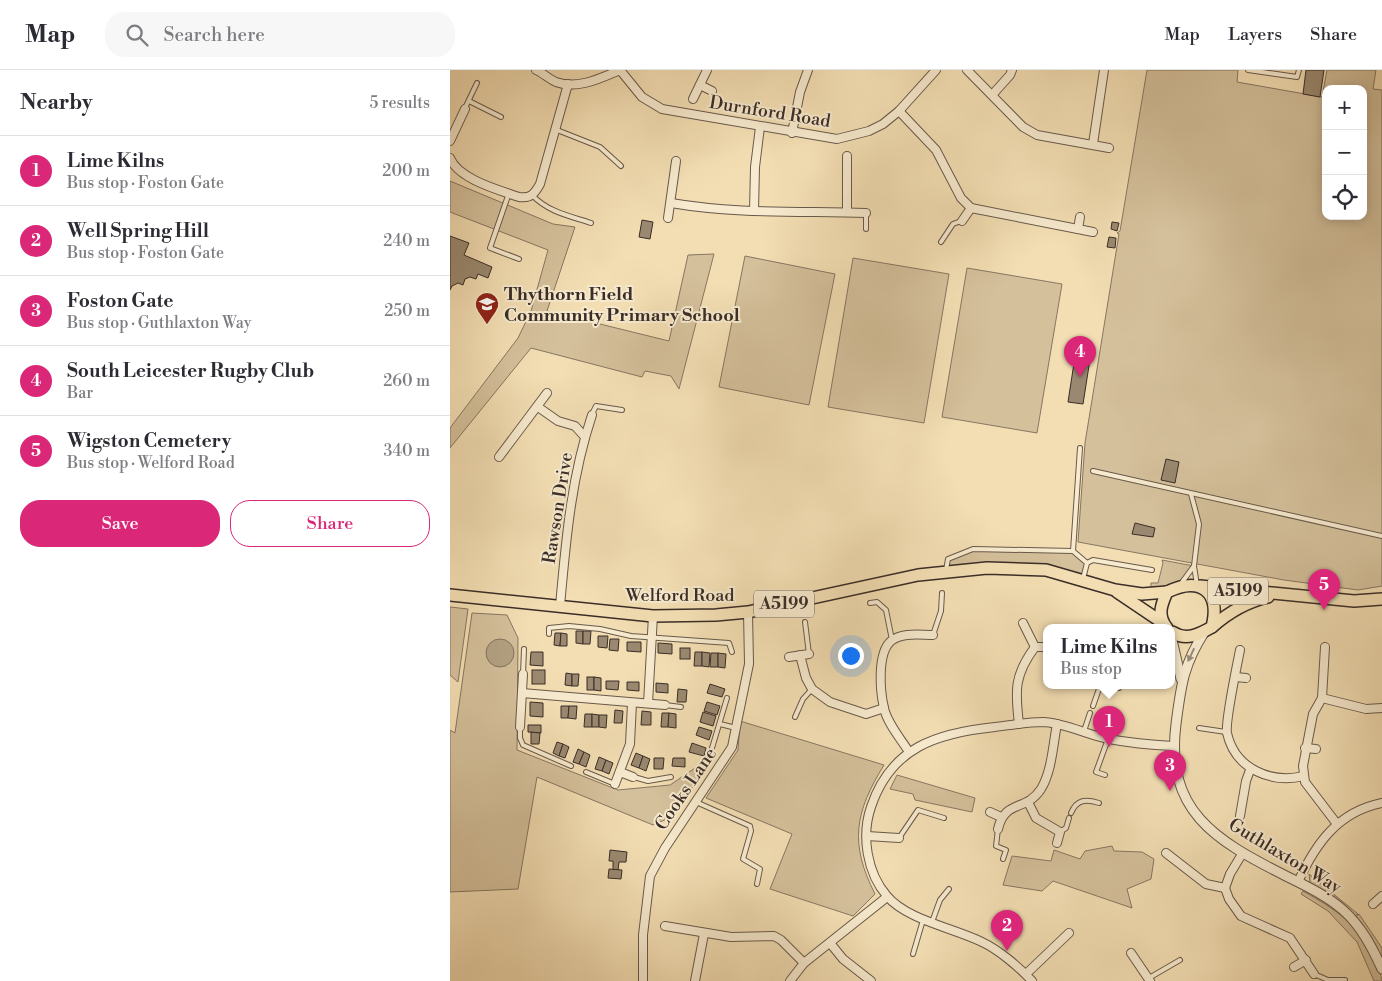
<!DOCTYPE html>
<html lang="en">
<head>
<meta charset="utf-8">
<style>
	:root { --surface:#fff; --page:#f7f7f7; --text:#2b2b33; --muted:#7c7c81; --line:#e1e1e2; --accent:#db2777 }
	body { margin:0; font-family:"Libre Bodoni",serif; background:var(--page); color:var(--text) }
	.controls { position:absolute; right:15px; top:15px; display:grid; overflow:hidden; border-radius:10px; box-shadow:0 2px 12px #0003 }
	.controls button { width:45px; height:45px; display:grid; place-items:center; padding:0; border:0; border-bottom:1px solid var(--line); background:var(--surface); color:var(--text); font:25px sans-serif }
	.you { position:absolute; left:400px; top:585px; width:18px; height:18px; margin:-12px; border:4px solid #fff; border-radius:50%; background:#1a73e8; box-shadow:0 0 0 8px #1a73e833 }
	.badge { display:grid; place-items:center; width:32px; height:32px; border-radius:50%; background:var(--accent); color:#fff; font-size:16px; font-weight:700 }
	.pin { position:absolute; translate:-50% -41px; filter:drop-shadow(0 1px 2px #0008) }
	.pin::after { content:''; position:absolute; top:26px; width:18px; height:15px; background:inherit; clip-path:polygon(0 0,100% 0,50% 100%) }
	.popup { position:absolute; left:593px; top:554px; width:132px; height:65px; box-sizing:border-box; display:grid; place-content:center; border-radius:10px; background:var(--surface); filter:drop-shadow(0 1px 4px #0005); font-size:16px; white-space:nowrap; color:var(--muted) }
	.popup b { font-size:19px; color:var(--text) }
	.popup::after { content:''; position:absolute; left:50%; top:100%; margin-left:-10px; border:10px solid transparent; border-top-color:var(--surface) }
	.list { margin:0; padding:0; list-style:none }
	h2 { display:flex; justify-content:space-between; align-items:center; height:65px; margin:0; padding:0 20px; font-size:21px }
	h2 small { font-size:16px; font-weight:400; color:var(--muted) }
	.list li { display:grid; grid-template-columns:32px 1fr auto; gap:15px; align-items:center; box-sizing:border-box; height:70px; padding:0 20px; border-top:1px solid var(--line) }
	.list b { display:block; font-size:19px; white-space:nowrap }
	.list p { margin:0; font-size:16px; white-space:nowrap; color:var(--muted) }
	.list em { font-size:16px; font-style:normal; color:var(--muted) }
	.actions { display:flex; gap:10px; padding:15px 20px }
	.actions a { flex:1; padding:11px 0; border:1px solid var(--accent); border-radius:20px; text-align:center; font-size:18px; color:var(--accent) }
	.actions .main { background:var(--accent); color:#fff }
	.icon { flex:none; width:28px; height:28px; fill:none; stroke:currentColor; stroke-width:2; stroke-linecap:round; stroke-linejoin:round }
	.map { position:relative; flex:none; width:932px; height:911px; overflow:hidden }
	header { display:flex; align-items:center; gap:30px; box-sizing:border-box; height:70px; padding:0 25px; background:var(--surface); border-bottom:1px solid var(--line) }
	header strong { font-size:24px }
	nav { display:flex; gap:28px; margin-inline-start:auto; font-size:18px }
	.search { width:350px; height:45px; background:var(--page); display:flex; align-items:center; gap:12px; box-sizing:border-box; padding:0 18px; border-radius:20px; color:var(--muted); font-size:19px }
	main { display:flex }
	aside { flex:1; background:var(--surface) }
	.map>svg:first-child { display:block }
	.green { fill:#d4c09b; stroke:#877662; fill-rule:evenodd }
	.water { fill:#b4a284; stroke:#83735f }
	.building { fill:#9a8970; stroke:#3a2d28 }
	.lines { fill:none; stroke-linecap:round; stroke-linejoin:round }
	.service-casing { stroke:#68594b; stroke-width:6 }
	.minor-casing { stroke:#68594b; stroke-width:10 }
	.tertiary-casing { stroke:#68594b; stroke-width:11 }
	.primary-casing { stroke:#3a2d28; stroke-width:14 }
	.service { stroke:#f7eace; stroke-width:4 }
	.minor { stroke:#f7eace; stroke-width:8 }
	.tertiary { stroke:#f7eace; stroke-width:9 }
	.primary { stroke:#f3deb3; stroke-width:11 }
	.oneway { fill:#988c7b }
	.labels { text-anchor:middle; dominant-baseline:central; stroke-width:4; stroke-linejoin:round; paint-order:stroke }
	.shield { fill:#f7eace; stroke:#73665a; stroke-width:1 }
	.shield-label { font-size:16px; font-weight:bold; fill:#3a2d28 }
	.street-label { font-size:18px; fill:#3a2d28; stroke:#f7eace }
	.poi-label { font-size:18px; font-weight:bold; fill:#3a2d28; stroke:#f7eace; text-anchor:start }
</style>
</head>
<body>
<header>
<strong>Map</strong>
<div class="search"><svg class="icon" aria-label="search" viewBox="0 0 24 24"><circle cx="10" cy="10" r="6"/><path d="M15 15l6 6"/></svg>Search here</div>
<nav><a>Map</a><a>Layers</a><a>Share</a></nav>
</header>
<main>
<aside>
<h2>Nearby<small>5 results</small></h2>
<ul class="list">
<li><span class="badge">1</span><div><b>Lime Kilns</b><p>Bus stop · Foston Gate</p></div><em>200 m</em></li>
<li><span class="badge">2</span><div><b>Well Spring Hill</b><p>Bus stop · Foston Gate</p></div><em>240 m</em></li>
<li><span class="badge">3</span><div><b>Foston Gate</b><p>Bus stop · Guthlaxton Way</p></div><em>250 m</em></li>
<li><span class="badge">4</span><div><b>South Leicester Rugby Club</b><p>Bar</p></div><em>260 m</em></li>
<li><span class="badge">5</span><div><b>Wigston Cemetery</b><p>Bus stop · Welford Road</p></div><em>340 m</em></li>
</ul>
<div class="actions"><a class="main">Save</a><a>Share</a></div>
</aside>
<div class="map">
<svg width="932" height="911" viewBox="0 0 932 911">
	<rect width="100%" height="100%" fill="#f3deb3"/>
	<filter id="stains"><feTurbulence type="fractalNoise" baseFrequency=".004" numOctaves="4"/><feColorMatrix values="0 0 0 0 .2 0 0 0 0 .09 0 0 0 0 .02 0 0 0 .5 -.17"/></filter>
	<radialGradient id="worn" r=".72"><stop offset=".6" stop-color="#630" stop-opacity="0"/><stop offset="1" stop-color="#630" stop-opacity=".3"/></radialGradient>
	<g class="green">
		<path d="M697 0H788L787 12 872 27 877 0H926L923 19 932 20V516L908 520 834 510 628 472 635 373 669 164 667 163 670 161ZM876 19H913V146H876Z"/>
		<path d="M0 111 103 154 125 157 97 241 219 271 238 185 264 184 229 319 221 306 195 301 192 307 81 278 0 378V358L68 268 81 241 98 180 0 142Z"/>
		<path d="M295 186 385 204 359 335 269 317Z"/>
		<path d="M403 188 499 204 474 353 378 337Z"/>
		<path d="M517 198 612 214 587 363 492 347Z"/>
		<path d="M523 479 623 481 637 493 633 510 596 500 496 502 498 489Z"/>
		<path d="M712 490 744 496 730 516 701 524V513H708L713 493Z"/>
		<path d="M0 537 18 539 8 612 0 605Z"/>
		<path d="M22 543 57 545 68 568 67 680 168 720 220 715 254 692 259 697 217 749 203 755 87 707 68 819 0 822V660L5 663Z"/>
		<path d="M290 651 434 695C405 742 399 773 425 824L403 846 320 819 342 764 256 728 288 680Z"/>
		<path d="M447 705 525 728 522 742 465 730 463 724 440 719Z"/>
		<path d="M662 776 664 781 692 782 704 789 701 809 677 819 682 838 603 811 592 821 553 815 562 786 601 791 604 780 630 789 635 781Z"/>
		<path d="M859 804 908 844 902 848 860 813Z"/>
		<path d="M853 821C886 840 905 851 922 886 925 894 931 902 932 911H924L907 872 878 841 851 824Z"/>
		<path d="M909 844 932 878V896L903 850Z"/>
	</g>
	<circle class="water" cx="50" cy="583" r="14"/>
	<g class="building">
		<path d="M856 0H874L870 27 853 24Z"/>
		<path d="M192 150 203 152 200 169 189 167Z"/>
		<path d="M662 152 669 153 667 161 661 159Z"/>
		<path d="M0 166 19 173 14 185 42 197 38 208 28 204 26 209 20 207 15 209 13 215 8 213 2 216 0 220Z"/>
		<path d="M659 167 666 168 665 178 657 177Z"/>
		<path d="M626 280 641 283 633 334 618 332Z"/>
		<path d="M716 389 729 392 725 413 711 410Z"/>
		<path d="M685 453 705 458 703 467 682 464Z"/>
		<path d="M126 561H133V574L126 573Z"/>
		<path d="M133 561H141L140 574H133Z"/>
		<path d="M105 563H111L110 576 104 575Z"/>
		<path d="M111 563 117 564V576H110Z"/>
		<path d="M148 566H158L157 578 148 577Z"/>
		<path d="M160 569H169L168 581 159 580Z"/>
		<path d="M177 572H191V582L177 581Z"/>
		<path d="M208 573 222 574V584L208 583Z"/>
		<rect x="230" y="578" width="10" height="11"/>
		<path d="M81 582H93V596L80 595Z"/>
		<path d="M245 582H252V596H244Z"/>
		<path d="M252 582 260 583 259 597 252 596Z"/>
		<path d="M261 583H268V597H260Z"/>
		<path d="M268 583 276 584 275 598 268 597Z"/>
		<rect x="82" y="600" width="13" height="14"/>
		<path d="M116 603 122 604V616L115 615Z"/>
		<path d="M122 604H129L128 616H122Z"/>
		<rect x="137" y="607" width="7" height="13"/>
		<path d="M144 607 151 608V621L144 620Z"/>
		<path d="M156 611H169L168 620 156 619Z"/>
		<path d="M177 612H189V621L177 620Z"/>
		<path d="M206 613 218 614V623L206 622Z"/>
		<path d="M260 614 275 619 272 627 257 623Z"/>
		<path d="M228 619 237 620 236 632H227Z"/>
		<path d="M80 632 93 633V647L80 646Z"/>
		<path d="M257 632 270 636 267 645 254 641Z"/>
		<path d="M111 636H119L118 648H111Z"/>
		<path d="M119 636H127L126 649 118 648Z"/>
		<path d="M165 640 173 641 172 653H164Z"/>
		<path d="M192 641 201 642V655H191Z"/>
		<path d="M253 642 266 646 263 656 250 652Z"/>
		<path d="M212 643H219L218 657H211Z"/>
		<path d="M219 643 226 644V658L218 657Z"/>
		<path d="M135 644H142V657H134Z"/>
		<path d="M142 644 149 645V657H142Z"/>
		<path d="M149 645H157L156 658 149 657Z"/>
		<path d="M78 655H91V663L78 662Z"/>
		<path d="M249 657 262 661 259 670 246 665Z"/>
		<path d="M81 662 90 663 89 674H81Z"/>
		<path d="M107 672 113 674 109 686 103 683Z"/>
		<path d="M242 673 256 678 254 686 239 682Z"/>
		<path d="M113 674 119 677 115 688 109 686Z"/>
		<path d="M128 679 134 682 129 694 123 692Z"/>
		<path d="M134 682 140 685 136 697 129 694Z"/>
		<path d="M186 683 193 686 189 698 181 695Z"/>
		<path d="M193 686 200 689 196 701 189 698Z"/>
		<path d="M149 687 156 690 152 701 145 699Z"/>
		<path d="M204 688H214L213 699H204Z"/>
		<path d="M223 688H235V697L222 696Z"/>
		<path d="M156 690 163 693 159 704 152 701Z"/>
		<path d="M160 780 177 782 176 792H169L168 800H163V791H159Z"/>
		<path d="M159 799 172 800 171 809 158 808Z"/>
	</g>
	<g class="lines">
		<g class="service-casing">
			<g id="service">
				<path d="M798 0 847 7 849 0"/>
				<path d="M19 31 51 47"/>
				<path d="M15 38 27 13"/>
				<path d="M107 60 150 77 171 96"/>
				<path d="M59 123 40 178 69 189"/>
				<path d="M82 125C98 142 120 146 141 153"/>
				<path d="M416 159V143"/>
				<path d="M491 172 503 154 511 151"/>
				<path d="M142 344 146 336 172 340"/>
				<path d="M643 401 932 466"/>
				<path d="M741 424 749 454 744 496 747 515"/>
				<path d="M623 481 630 378"/>
				<path d="M637 493 643 490 702 500"/>
				<path d="M496 500 498 489 523 479 623 481 637 493 633 509"/>
				<path d="M730 515 744 496"/>
				<path d="M420 533 427 532 436 540 442 570"/>
				<path d="M355 552 359 584"/>
				<path d="M99 564V558L119 556 150 559 181 566 279 573 282 582"/>
				<path d="M483 565 491 541 492 523"/>
				<path d="M73 604 74 579"/>
				<path d="M661 616 669 618"/>
				<path d="M215 635 231 637"/>
				<path d="M643 636 650 616"/>
				<path d="M345 647 353 629 362 619"/>
				<path d="M270 654 286 658"/>
				<path d="M70 657V668L73 675 121 696"/>
				<path d="M749 658 776 662"/>
				<path d="M634 661 640 643"/>
				<path d="M262 678 277 628"/>
				<path d="M136 702 165 714"/>
				<path d="M655 705 646 702 658 669"/>
				<path d="M184 707 198 711 221 707"/>
				<path d="M246 732 300 756 301 761 293 789 310 799 307 814"/>
				<path d="M621 743C627 729 636 729 649 733"/>
				<path d="M548 759 546 776 556 780 553 789"/>
				<path d="M610 762 616 758 619 748"/>
				<path d="M449 768 468 740 494 748"/>
				<path d="M482 852 490 830 499 819"/>
				<path d="M463 884 473 850"/>
				<path d="M864 904 878 910H895"/>
				<path d="M699 908 730 890"/>
			</g>
		</g>
		<g class="minor-casing">
			<g id="minor">
				<path d="M86 0C93 3 99 9 106 12 127 20 151 8 170 0"/>
				<path d="M170 0 192 27 212 39 387 69 419 61 433 54 449 41 486 0"/>
				<path d="M517 0 573 57 587 65 659 78"/>
				<path d="M250 15 262 21"/>
				<path d="M543 24 560 5 562 0"/>
				<path d="M243 29 257 0"/>
				<path d="M449 41 486 80 511 128 521 138 643 162"/>
				<path d="M342 63 350 22 358 0"/>
				<path d="M0 71 15 39"/>
				<path d="M643 74 654 0"/>
				<path d="M0 88C8 109 49 120 69 127 81 129 85 123 90 114L118 14"/>
				<path d="M221 133C285 144 351 141 416 143"/>
				<path d="M304 141 305 97 310 57"/>
				<path d="M397 142V86"/>
				<path d="M218 148 226 91"/>
				<path d="M512 151 521 138"/>
				<path d="M628 159 630 147"/>
				<path d="M88 337 108 351 125 356 135 367"/>
				<path d="M49 387 97 323"/>
				<path d="M110 536C116 470 121 408 142 345"/>
				<path d="M573 553 585 577"/>
				<path d="M875 577 872 628 863 644 853 696 855 712 887 754"/>
				<path d="M790 580C787 595 775 652 777 663 785 699 821 714 854 706"/>
				<path d="M350 585 356 608 362 619 380 632 416 644 434 638"/>
				<path d="M339 587 359 584"/>
				<path d="M786 607 796 608"/>
				<path d="M72 623 215 635"/>
				<path d="M872 628 916 639 932 638"/>
				<path d="M198 633 203 546"/>
				<path d="M569 654C565 621 564 605 585 577H596"/>
				<path d="M70 657 73 604"/>
				<path d="M855 678 866 679"/>
				<path d="M459 682C451 669 437 653 434 638 430 621 427 583 441 571 452 562 470 565 483 565"/>
				<path d="M170 702 183 707"/>
				<path d="M165 714 180 674 182 633"/>
				<path d="M578 732 586 748 610 762 607 773"/>
				<path d="M540 742 551 747"/>
				<path d="M790 746 796 711 800 700"/>
				<path d="M548 759C555 729 576 742 591 719 602 701 603 674 607 654"/>
				<path d="M417 766 449 768"/>
				<path d="M716 783 756 814 775 818"/>
				<path d="M792 784 780 804 775 818 779 829 791 846 840 868 864 904"/>
				<path d="M848 812C866 773 888 742 932 733"/>
				<path d="M923 834 932 826"/>
				<path d="M215 856 281 867 324 866 331 870 354 893"/>
				<path d="M380 873 393 889 421 911"/>
				<path d="M681 883 700 911"/>
				<path d="M844 897 856 890"/>
				<path d="M576 904 619 863"/>
				<path d="M193 911V865L200 806 215 778 282 677 299 594 298 542"/>
				<path d="M245 911 254 864"/>
				<path d="M340 911 354 893 437 827"/>
				<path d="M582 911C569 897 549 880 532 872 504 858 457 850 437 826 417 803 411 766 421 737 441 677 487 663 545 657 561 655 577 652 593 652 616 653 637 665 659 669 680 673 702 675 723 676"/>
			</g>
		</g>
		<g class="tertiary-casing">
			<g id="tertiary">
				<path d="M755 561C733 595 731 616 726 654 715 741 765 770 834 805 854 815 876 825 893 840 911 856 922 877 932 899"/>
				<path d="M722 570 731 609"/>
			</g>
		</g>
		<g class="primary-casing">
			<g id="primary">
				<path d="M750 516 904 531 932 529"/>
				<path d="M667 522 713 553"/>
				<path d="M0 525 203 546 266 545 298 542 468 505 537 498 596 500 665 520 692 524 717 522"/>
				<path d="M762 557C779 542 796 532 818 527"/>
				<path d="M717 558C707 546 711 535 717 522 750 506 771 521 762 557 748 565 736 571 722 562"/>
			</g>
		</g>
		<use href="#service" class="service"/>
		<use href="#minor" class="minor"/>
		<use href="#tertiary" class="tertiary"/>
		<use href="#primary" class="primary"/>
	</g>
	<defs><path id="oneway-solid" d="M-6-.8H1V-3.2L6.5 0L1 3.2V.8H-6Z" transform="scale(1.25)"/></defs>
	<use class="oneway" href="#oneway-solid" transform="translate(741 585) rotate(115)"/>
	<defs>
		<g id="school-pin" transform="scale(1.25)"><path d="M0 17L-7.5 6A9.5 9.5 0 1 1 7.5 6Z" fill="#8f2418" stroke="#f7eace"/><path d="M0-5L7-2L0 1L-7-2ZM-4 1L0 2.5L4 1V4Q0 6-4 4Z" fill="#fff"/></g>
	</defs>
	<g fill-rule="evenodd">
		<use href="#school-pin" x="37" y="234"/>
	</g>
	<g class="labels">
		<g class="shield">
			<rect x="758" y="507.5" width="60" height="27" rx="4"/>
			<rect x="304" y="520.5" width="60" height="27" rx="4"/>
		</g>
		<g class="shield-label">
			<text x="788" y="521">A5199</text>
			<text x="334" y="534">A5199</text>
		</g>
		<g class="street-label">
			<text transform="translate(320 42) rotate(9)">Durnford Road</text>
			<text transform="translate(108 438) rotate(-81)">Rawson Drive</text>
			<text x="230" y="525">Welford Road</text>
			<text transform="translate(236 719) rotate(-56)">Cooks Lane</text>
			<text transform="translate(835 786) rotate(31)">Guthlaxton Way</text>
		</g>
		<g class="poi-label">
			<text x="54" y="224">Thythorn Field<tspan x="54" dy="21">Community Primary School</tspan></text>
		</g>
	</g>
	<rect width="100%" height="100%" filter="url(#stains)"/>
	<rect width="100%" height="100%" fill="url(#worn)"/>
</svg>
<div class="controls">
<button>+</button>
<button>−</button>
<button><svg class="icon" aria-label="locate" viewBox="0 0 24 24"><circle cx="12" cy="12" r="6"/><path d="M12 2v4M12 18v4M2 12h4M18 12h4"/></svg></button>
</div>
<div class="you"></div>
<div class="pin badge" style="left:659px;top:677px">1</div>
<div class="popup"><b>Lime Kilns</b>Bus stop</div>
<div class="pin badge" style="left:557px;top:881px">2</div>
<div class="pin badge" style="left:720px;top:721px">3</div>
<div class="pin badge" style="left:630px;top:307px">4</div>
<div class="pin badge" style="left:874px;top:540px">5</div>
</div>
</main>
</body>
</html>
